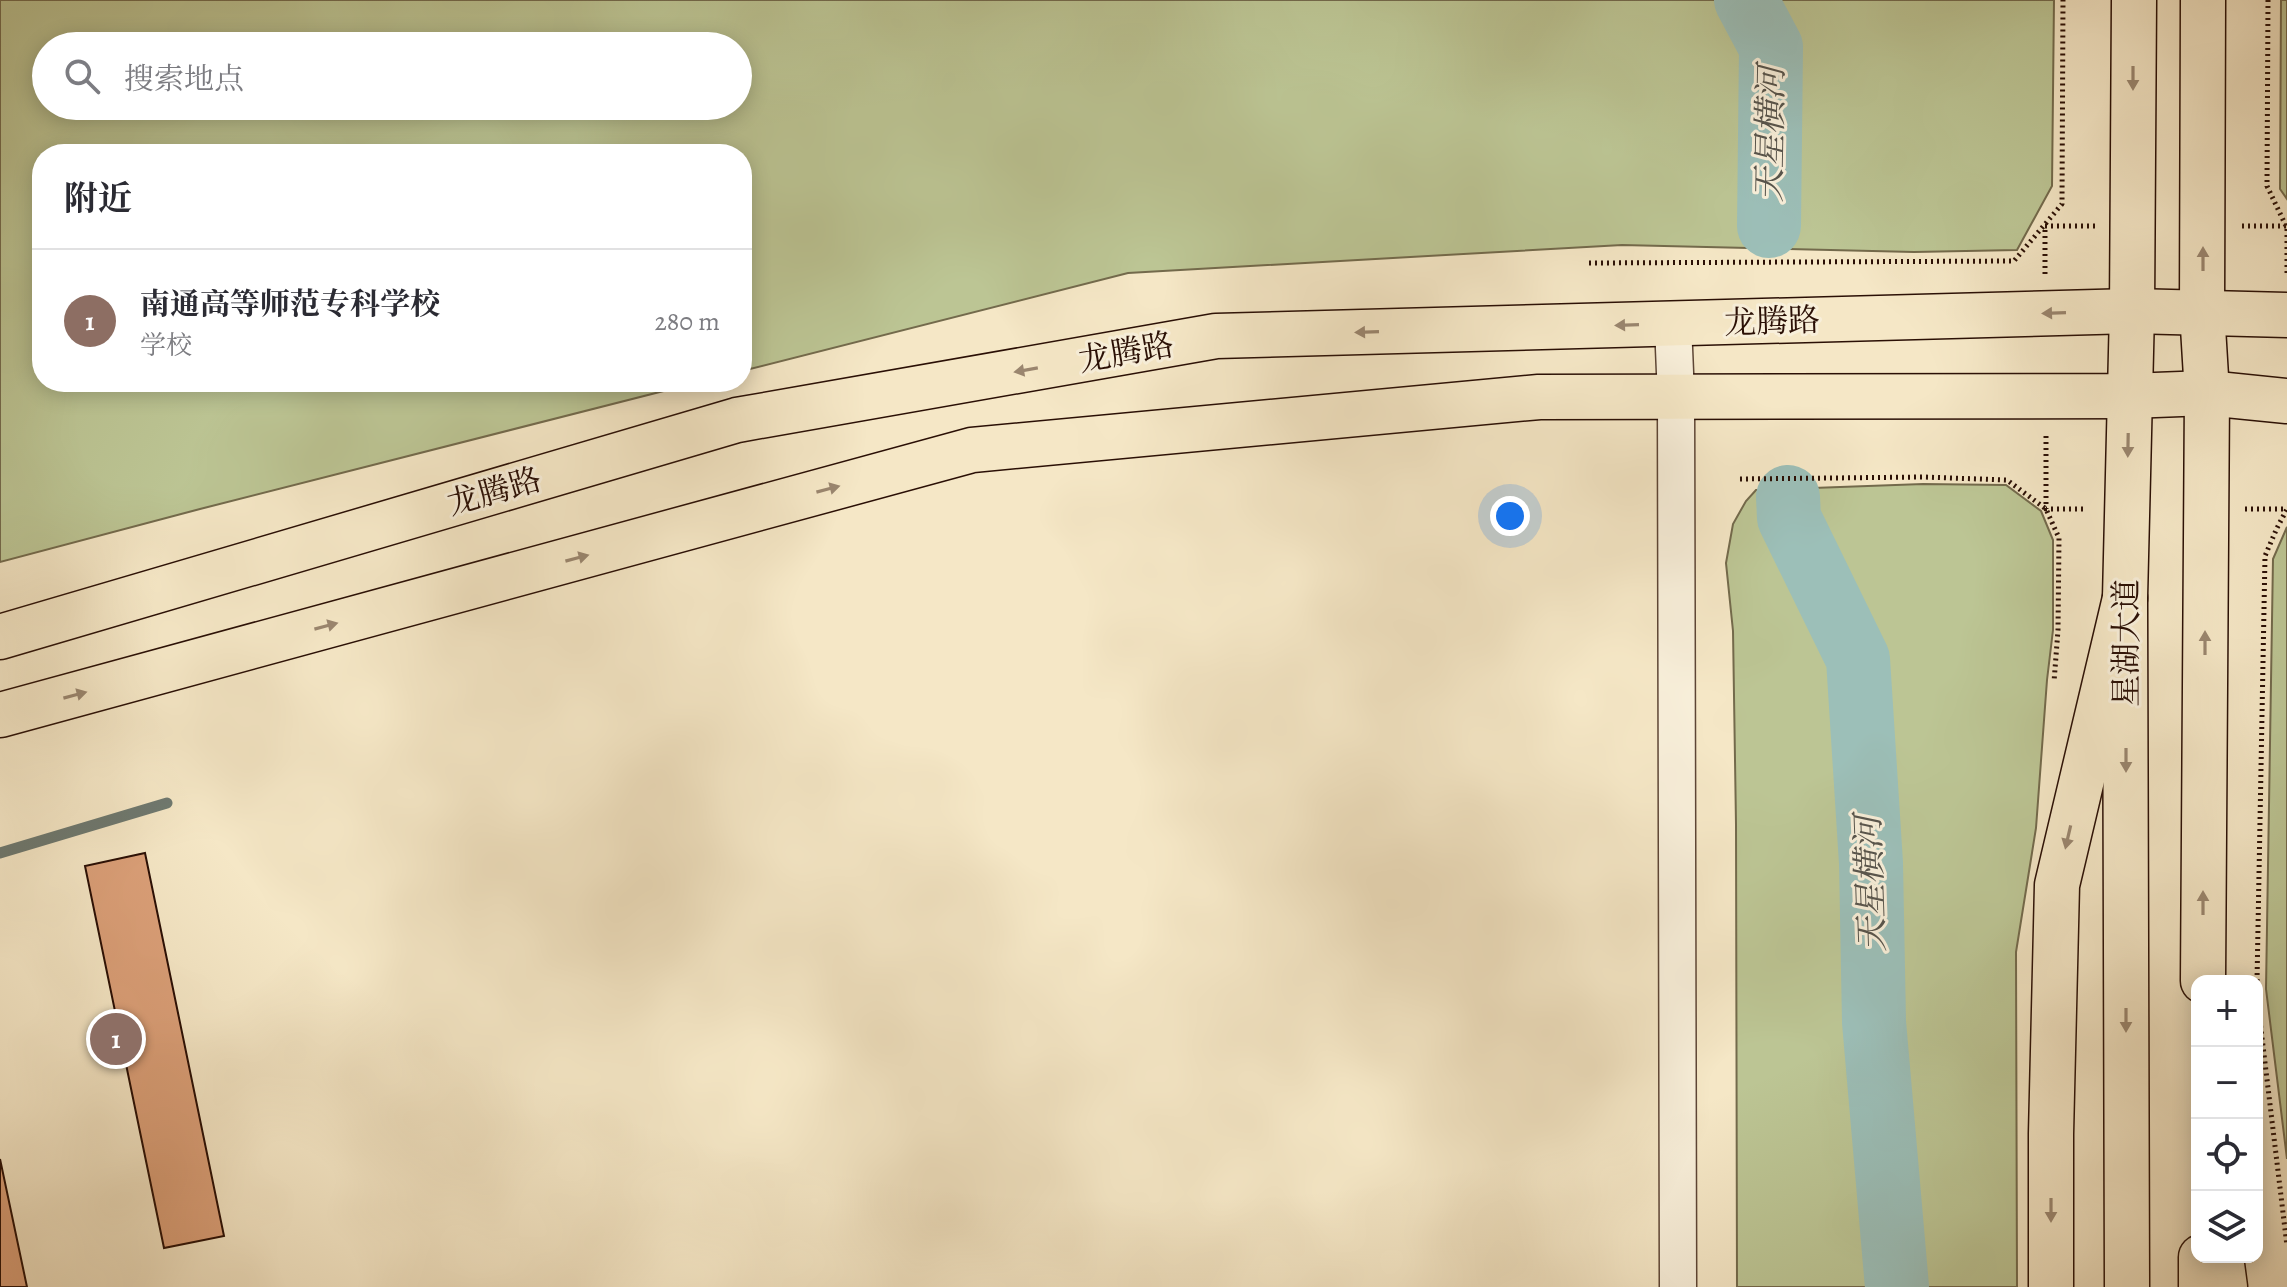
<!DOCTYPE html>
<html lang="zh">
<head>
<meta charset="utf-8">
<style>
	:root { --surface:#fff; --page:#f7f7f7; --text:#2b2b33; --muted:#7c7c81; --line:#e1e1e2; --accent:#8f2418 }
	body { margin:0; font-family:Alegreya,"Noto Serif SC",serif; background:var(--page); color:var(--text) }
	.controls { position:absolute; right:24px; bottom:24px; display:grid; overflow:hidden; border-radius:16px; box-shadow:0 4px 20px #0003 }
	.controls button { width:72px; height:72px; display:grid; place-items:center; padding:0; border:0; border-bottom:2px solid var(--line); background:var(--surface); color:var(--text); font:40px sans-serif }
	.you { position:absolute; left:1510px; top:516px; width:28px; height:28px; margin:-20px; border:6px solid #fff; border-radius:50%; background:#1a73e8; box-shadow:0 0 0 12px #1a73e833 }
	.badge { display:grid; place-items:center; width:52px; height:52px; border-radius:50%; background:var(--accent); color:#fff; font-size:26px; font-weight:700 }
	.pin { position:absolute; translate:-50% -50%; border:4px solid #fff; box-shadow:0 2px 8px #0006 }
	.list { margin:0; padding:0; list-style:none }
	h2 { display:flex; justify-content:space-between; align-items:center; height:104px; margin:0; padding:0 32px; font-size:34px }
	h2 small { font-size:26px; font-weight:400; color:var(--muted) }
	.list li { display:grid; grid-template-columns:52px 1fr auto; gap:24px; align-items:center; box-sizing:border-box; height:144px; padding:0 32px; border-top:2px solid var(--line) }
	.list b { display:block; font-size:30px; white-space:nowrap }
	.list p { margin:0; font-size:26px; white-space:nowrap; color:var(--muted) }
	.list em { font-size:26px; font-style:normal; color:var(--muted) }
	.icon { flex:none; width:44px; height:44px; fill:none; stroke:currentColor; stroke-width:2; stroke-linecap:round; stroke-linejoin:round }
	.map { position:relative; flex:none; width:2287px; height:1287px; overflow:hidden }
	.search { position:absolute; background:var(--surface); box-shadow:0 4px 20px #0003; left:32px; top:32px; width:720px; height:88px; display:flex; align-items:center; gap:20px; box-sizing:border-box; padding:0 28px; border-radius:44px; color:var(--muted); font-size:30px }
	.panel { position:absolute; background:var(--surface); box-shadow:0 4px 20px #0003; left:32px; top:144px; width:720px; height:248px; border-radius:32px }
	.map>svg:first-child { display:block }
	.green { fill:#bcc594; stroke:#736a4c; stroke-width:2; fill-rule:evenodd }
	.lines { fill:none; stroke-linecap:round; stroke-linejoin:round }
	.stream { stroke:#6e7970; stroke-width:11 }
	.river { stroke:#9cbfb8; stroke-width:64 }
	.building { fill:#dba079; stroke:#2a0f05; stroke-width:2 }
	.minor-casing { stroke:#5d4535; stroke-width:39 }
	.major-casing { stroke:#2a0f05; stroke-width:47 }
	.highway-casing { stroke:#2a0f05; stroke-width:47 }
	.path { stroke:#2a0f05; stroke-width:5; stroke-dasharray:2 4; stroke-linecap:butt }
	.minor { stroke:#f8efda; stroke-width:36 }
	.major { stroke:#f5e7c6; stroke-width:44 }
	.highway { stroke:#f5e7c6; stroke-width:44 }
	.oneway { fill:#9a866f }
	.labels { text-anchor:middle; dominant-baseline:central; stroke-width:6; stroke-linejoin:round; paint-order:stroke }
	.street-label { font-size:32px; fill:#2a0f05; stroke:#f8efda }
	.water-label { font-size:34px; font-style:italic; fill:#58554d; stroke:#f8efda }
</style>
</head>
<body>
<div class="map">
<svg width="2287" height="1287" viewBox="0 0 2287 1287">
	<rect width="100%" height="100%" fill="#f5e7c6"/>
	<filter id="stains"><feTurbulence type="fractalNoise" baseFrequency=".0025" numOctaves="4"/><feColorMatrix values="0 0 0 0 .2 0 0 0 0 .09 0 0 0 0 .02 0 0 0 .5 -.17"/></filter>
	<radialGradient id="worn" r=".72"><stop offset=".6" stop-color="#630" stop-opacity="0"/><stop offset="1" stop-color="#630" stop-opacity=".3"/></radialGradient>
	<g class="green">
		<path d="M0 0H2054L2052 186 2017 250 1914 252 1622 245 1128 273 742 371V154H42V382H699L200 509 0 562ZM738 46V106H46V46Z"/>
		<path d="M2281 0H2287V199L2280 189Z"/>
		<path d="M1923 484 2006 485 2041 511 2053 540V630L2047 680 2036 828 2016 952 2017 1287H1737L1736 824 1733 631 1726 563 1733 524 1746 501 1756 490Z"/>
		<path d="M2287 527V1159L2266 989 2273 559Z"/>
	</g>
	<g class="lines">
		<path class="stream" d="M0 853 167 803"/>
		<g class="river">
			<path d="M1746 0 1771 47 1769 226"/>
			<path d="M1788 497 1789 518 1858 659 1871 863 1874 1022 1897 1287"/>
		</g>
	</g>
	<g class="building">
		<path d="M145 853 224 1236 164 1248 85 866Z"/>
		<path d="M0 1159 27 1287H0Z"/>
	</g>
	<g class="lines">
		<g class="minor-casing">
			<path id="minor" d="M1673 324 1676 397 1678 1287"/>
		</g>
		<g class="major-casing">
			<g id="major">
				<path d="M0 637 737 420 1216 336 2132 311 2287 315"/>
				<path d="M0 715 972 450 1539 397 2129 396 2207 393 2287 401"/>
				<path d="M2203 981 2207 393 2202 311 2203 0"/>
				<path d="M2127 1287 2125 598 2132 311 2134 0"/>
				<path d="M2201 1287V1257"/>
			</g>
		</g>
		<g class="highway-casing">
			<g id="highway">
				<path d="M2221 1257 2225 1287"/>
				<path d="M2051 1287V1134L2057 885 2125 598"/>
			</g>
		</g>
		<g class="path">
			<path d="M2268 0 2267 186 2286 226"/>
			<path d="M2242 226H2287V275"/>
			<path d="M1589 263 2014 261 2062 204 2063 0"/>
			<path d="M2045 274V226H2096"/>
			<path d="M2046 436V509H2087"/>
			<path d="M1740 479 1923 477 2007 480 2046 509 2059 538 2058 630 2054 682"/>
			<path d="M2245 509H2287"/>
			<path d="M2257 981 2265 556 2277 528 2287 509"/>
			<path d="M2257 996 2287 1246"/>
		</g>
		<use href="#minor" class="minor"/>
		<use href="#major" class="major"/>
		<use href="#highway" class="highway"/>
	</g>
	<defs><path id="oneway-solid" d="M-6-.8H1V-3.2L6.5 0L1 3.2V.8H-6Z" transform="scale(2)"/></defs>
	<g class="oneway">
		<use href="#oneway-solid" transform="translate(2133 78) rotate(90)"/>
		<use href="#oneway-solid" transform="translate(2203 259) rotate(-90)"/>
		<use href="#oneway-solid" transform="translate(2054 313) rotate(178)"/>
		<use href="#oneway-solid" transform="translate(1627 325) rotate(178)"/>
		<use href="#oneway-solid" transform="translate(1367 332) rotate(178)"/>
		<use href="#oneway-solid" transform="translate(1026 370) rotate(170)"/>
		<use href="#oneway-solid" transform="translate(2128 445) rotate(91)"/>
		<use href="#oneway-solid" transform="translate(828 489) rotate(-15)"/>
		<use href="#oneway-solid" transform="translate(577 558) rotate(-15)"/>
		<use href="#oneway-solid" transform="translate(326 626) rotate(-15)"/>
		<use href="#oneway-solid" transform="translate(2205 643) rotate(-90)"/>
		<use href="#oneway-solid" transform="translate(75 695) rotate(-15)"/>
		<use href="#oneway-solid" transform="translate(2126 760) rotate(90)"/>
		<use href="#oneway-solid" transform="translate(2068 837) rotate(103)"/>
		<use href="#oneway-solid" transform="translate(2203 903) rotate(-90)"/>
		<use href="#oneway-solid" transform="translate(2126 1020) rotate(90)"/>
		<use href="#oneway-solid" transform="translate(2051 1210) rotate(90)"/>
	</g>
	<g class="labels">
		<g class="street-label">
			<text transform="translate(1772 321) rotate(-2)">龙腾路</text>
			<text transform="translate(1126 352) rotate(-10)">龙腾路</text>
			<text transform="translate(494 491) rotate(-16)">龙腾路</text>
			<text transform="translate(2126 643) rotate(-90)">星湖大道</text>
		</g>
		<g class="water-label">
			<text transform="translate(1770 134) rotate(-89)">天星横河</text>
			<text transform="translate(1870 884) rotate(-92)">天星横河</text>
		</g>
	</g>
	<rect width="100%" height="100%" filter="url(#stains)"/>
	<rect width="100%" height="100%" fill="url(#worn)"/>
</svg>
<div class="controls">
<button>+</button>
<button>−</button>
<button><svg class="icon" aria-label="locate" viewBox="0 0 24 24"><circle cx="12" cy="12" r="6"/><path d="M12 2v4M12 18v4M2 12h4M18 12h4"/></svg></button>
<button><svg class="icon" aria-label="layers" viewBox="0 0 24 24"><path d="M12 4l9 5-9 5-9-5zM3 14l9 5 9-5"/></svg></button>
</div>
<div class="you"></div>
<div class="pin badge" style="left:116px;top:1039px;background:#8d6e63">1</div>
<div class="search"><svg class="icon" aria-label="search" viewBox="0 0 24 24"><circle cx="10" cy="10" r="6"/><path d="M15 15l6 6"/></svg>搜索地点</div>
<section class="panel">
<h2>附近<small></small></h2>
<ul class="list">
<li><span class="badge" style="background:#8d6e63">1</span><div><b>南通高等师范专科学校</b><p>学校</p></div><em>280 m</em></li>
</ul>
</section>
</div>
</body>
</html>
